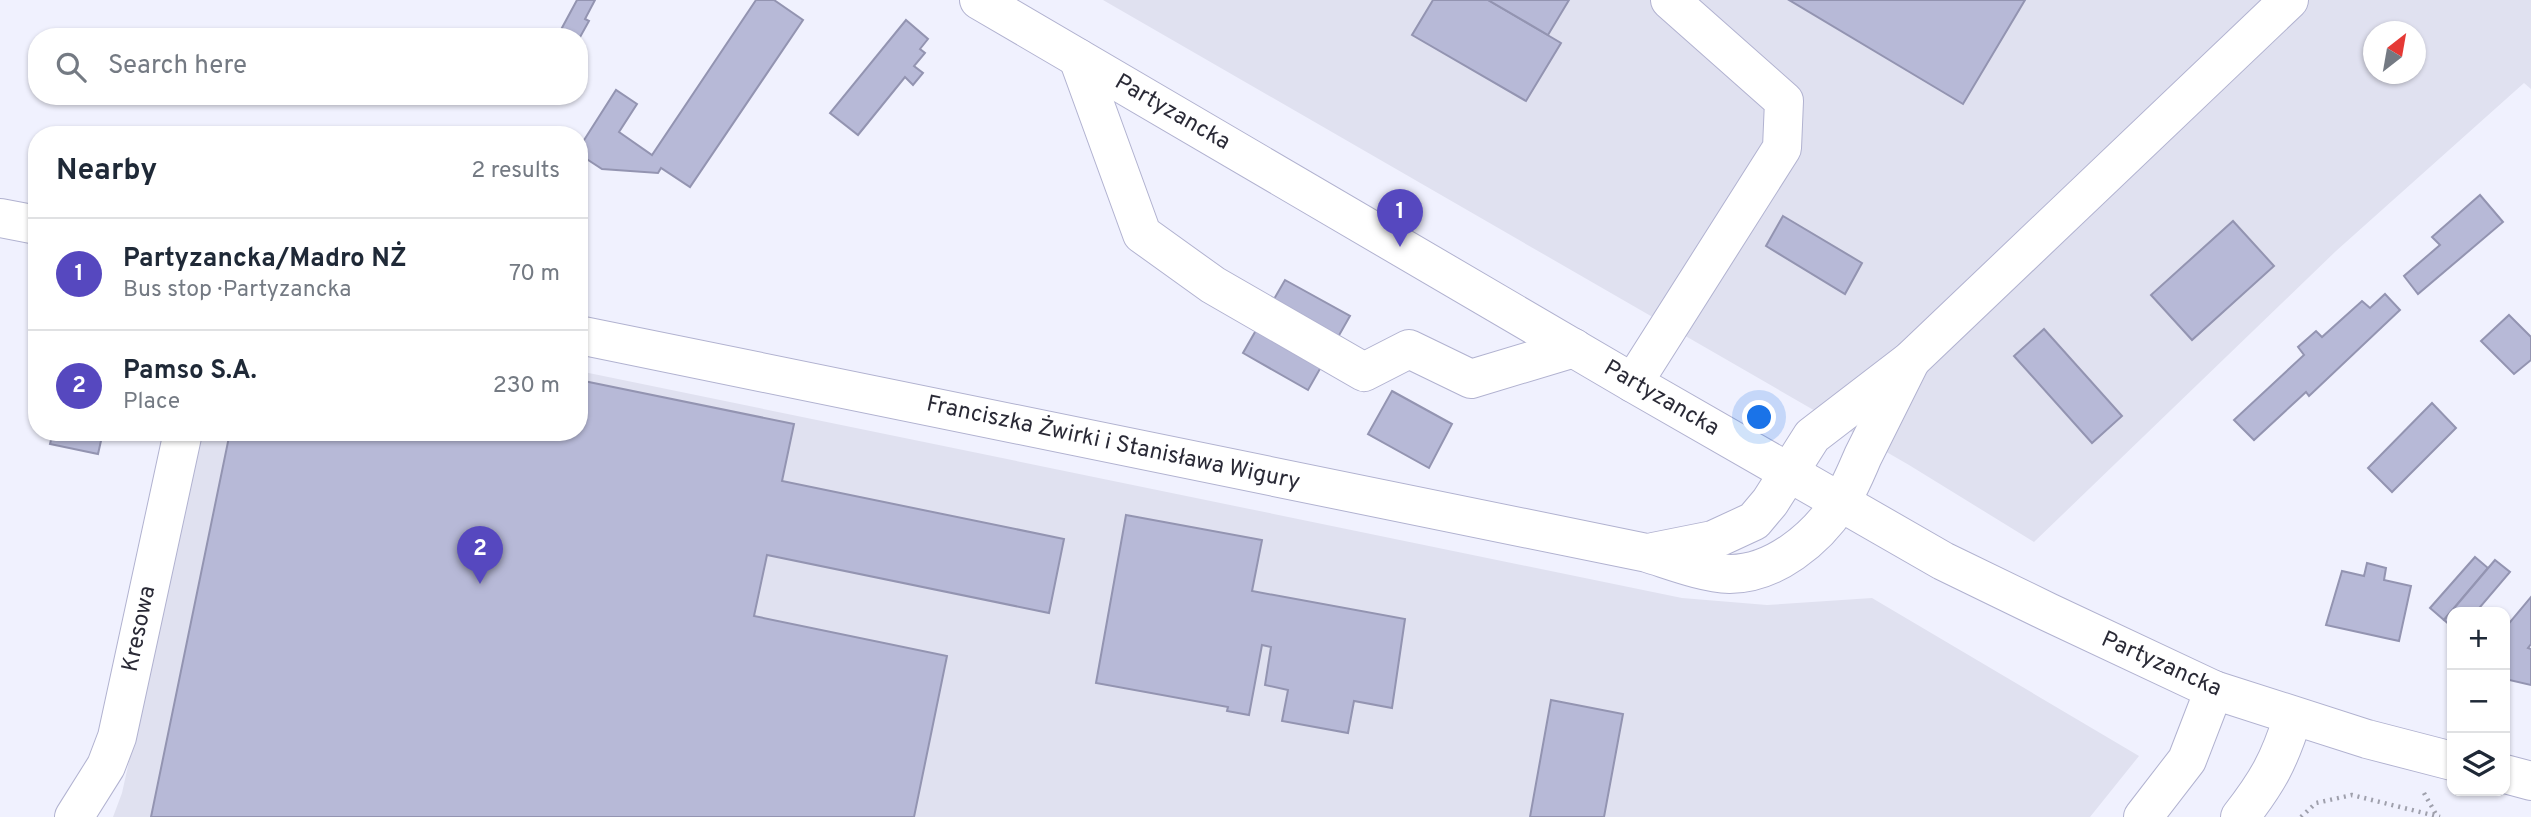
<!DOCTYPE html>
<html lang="en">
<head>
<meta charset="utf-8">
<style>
	:root { --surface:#fff; --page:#f2f2f3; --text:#1f2937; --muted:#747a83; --line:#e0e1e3; --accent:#5648bf }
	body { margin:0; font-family:Overpass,sans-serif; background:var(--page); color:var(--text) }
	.controls { position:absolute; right:21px; bottom:21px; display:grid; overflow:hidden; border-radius:14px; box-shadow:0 2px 5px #0004 }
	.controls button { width:63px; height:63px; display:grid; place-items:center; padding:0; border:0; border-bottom:2px solid var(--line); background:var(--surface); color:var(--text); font:35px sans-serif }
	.compass { position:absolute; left:2363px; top:21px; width:63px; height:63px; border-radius:50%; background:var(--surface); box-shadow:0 2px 5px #0004; rotate:31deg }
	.you { position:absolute; left:1760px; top:418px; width:24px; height:24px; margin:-18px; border:5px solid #fff; border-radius:50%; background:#1a73e8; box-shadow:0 0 0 10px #1a73e833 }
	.badge { display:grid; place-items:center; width:46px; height:46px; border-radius:50%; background:var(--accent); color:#fff; font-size:23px; font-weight:700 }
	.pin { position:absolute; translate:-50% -58px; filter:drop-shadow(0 2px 4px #0008) }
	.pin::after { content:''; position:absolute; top:37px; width:24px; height:21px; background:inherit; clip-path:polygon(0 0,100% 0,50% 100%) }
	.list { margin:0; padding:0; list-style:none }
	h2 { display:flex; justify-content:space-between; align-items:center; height:91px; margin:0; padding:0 28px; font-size:30px }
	h2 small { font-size:23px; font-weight:400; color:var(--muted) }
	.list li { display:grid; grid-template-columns:46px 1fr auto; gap:21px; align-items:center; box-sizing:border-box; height:112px; padding:0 28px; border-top:2px solid var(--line) }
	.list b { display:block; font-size:26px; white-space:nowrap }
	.list p { margin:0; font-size:23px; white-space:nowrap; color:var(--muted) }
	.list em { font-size:23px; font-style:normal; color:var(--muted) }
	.icon { flex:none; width:38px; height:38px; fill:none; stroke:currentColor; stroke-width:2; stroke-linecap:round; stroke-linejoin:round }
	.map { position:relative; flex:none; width:2531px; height:817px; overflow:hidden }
	.search { position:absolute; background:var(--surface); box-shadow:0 2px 5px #0004; left:28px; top:28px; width:560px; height:77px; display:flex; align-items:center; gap:18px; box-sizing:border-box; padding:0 24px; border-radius:28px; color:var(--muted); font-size:26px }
	.panel { position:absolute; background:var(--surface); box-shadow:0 2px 5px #0004; left:28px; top:126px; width:560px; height:315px; border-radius:28px }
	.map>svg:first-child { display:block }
	.built { fill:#e0e1f0; fill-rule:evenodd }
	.building { fill:#b7b9d7; stroke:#9394b1; stroke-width:2 }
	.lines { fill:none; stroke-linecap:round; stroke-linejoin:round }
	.minor-casing { stroke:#b1b2d0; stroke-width:40 }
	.major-casing { stroke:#b1b2d0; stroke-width:40 }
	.path { stroke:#9fa0ac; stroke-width:4.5; stroke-dasharray:2 5; stroke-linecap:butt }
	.minor { stroke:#fff; stroke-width:38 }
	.major { stroke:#fff; stroke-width:38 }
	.labels { text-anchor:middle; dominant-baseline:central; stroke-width:5; stroke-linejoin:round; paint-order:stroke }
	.street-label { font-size:23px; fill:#2a2a36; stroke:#fff }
</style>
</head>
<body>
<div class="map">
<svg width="2531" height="817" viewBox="0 0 2531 817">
	<rect width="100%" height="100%" fill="#f0f1fe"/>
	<g class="built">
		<path d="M1103 0H2531V89L2524 83 2336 251 2034 542 1909 465ZM2374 32H2416V74H2374Z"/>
		<path d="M579 371 1682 598 1767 605 1872 598 2139 756 2090 817H113L122 793 202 432H579Z"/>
	</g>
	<g class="building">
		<path d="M577 0H595L585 19 589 21 579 39V37H557Z"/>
		<path d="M756 0H774L803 20 690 187 661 168 658 173 602 169 579 154V148L616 90 637 104 619 132 652 155Z"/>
		<path d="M1433 0H1488L1561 43 1526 101 1412 35Z"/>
		<path d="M1488 0H1569L1548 35Z"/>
		<path d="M1789 0H2025L1963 104Z"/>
		<path d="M906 20 928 39 920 49 925 53 914 66 923 73 913 85 905 77 858 135 830 113Z"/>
		<path d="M2480 195 2503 222 2418 294 2404 276 2440 245 2432 237Z"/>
		<path d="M1783 216 1862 263 1845 294 1766 246Z"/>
		<path d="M2233 221 2274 266 2192 340 2151 295Z"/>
		<path d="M1285 280 1350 316 1308 390 1243 353Z"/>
		<path d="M2385 294 2400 310 2309 396 2306 392 2254 440 2234 420 2304 355 2298 347 2316 331 2322 337 2362 301 2370 308Z"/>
		<path d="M2509 315 2531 337V360L2514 374 2481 341Z"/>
		<path d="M2044 329 2122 416 2092 443 2014 356Z"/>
		<path d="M579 380 794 424 782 481 1064 539 1049 613 767 555 754 616 947 656 914 817H151L230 432H579Z"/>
		<path d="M1392 391 1452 424 1429 468 1368 434Z"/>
		<path d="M2432 403 2456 428 2392 492 2368 468Z"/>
		<path d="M53 432H103L98 454 50 444Z"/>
		<path d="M1126 515 1262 540 1252 591 1405 619 1392 708 1354 701 1348 733 1282 721 1288 690 1265 685 1271 647 1262 645 1249 715 1227 711 1228 707 1096 683Z"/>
		<path d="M2475 557 2488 568 2444 620 2430 608Z"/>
		<path d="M2495 560 2510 572 2480 607 2487 612H2452V627L2444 620Z"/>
		<path d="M2367 563 2386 568 2384 580 2411 586 2399 641 2326 625 2342 571 2364 576Z"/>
		<path d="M2531 597V644L2528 648 2531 649V685L2505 679V628Z"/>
		<path d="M1551 700 1623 714 1604 817H1530Z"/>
	</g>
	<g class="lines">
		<g class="minor-casing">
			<g id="minor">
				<path d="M1078 58 1142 234 1213 285 1364 372 1409 349 1471 379 1574 348"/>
				<path d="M0 218 37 225"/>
				<path d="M579 335 1647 553C1673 561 1703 573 1730 574 1774 574 1816 539 1839 504 1849 490 1856 472 1863 456 1879 424 1895 392 1911 360"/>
				<path d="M1633 383 1782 148 1784 101 1670 0"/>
				<path d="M1653 552 1713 540 1754 521 1770 502 1812 436 1911 360 2289 0"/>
				<path d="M74 817 106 766 117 737 183 432"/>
			</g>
		</g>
		<g class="major-casing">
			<g id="major">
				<path d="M979 0 1633 383 1943 561 2048 612 2214 690 2367 739 2452 761"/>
				<path d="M2505 774 2531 781"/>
				<path d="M2143 817 2187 760 2214 690"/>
				<path d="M2240 817C2268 781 2279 761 2293 717"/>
			</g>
		</g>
		<g class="path">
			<path d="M2424 793 2437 816"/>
			<path d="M2301 817 2316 803 2352 795 2440 817"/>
		</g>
		<use href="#minor" class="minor"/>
		<use href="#major" class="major"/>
	</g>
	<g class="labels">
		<g class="street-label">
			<text transform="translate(1172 113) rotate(30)">Partyzancka</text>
			<text transform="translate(1661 399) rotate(30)">Partyzancka</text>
			<text transform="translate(1113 444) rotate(12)">Franciszka Żwirki i Stanisława Wigury</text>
			<text transform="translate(140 629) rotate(-78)">Kresowa</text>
			<text transform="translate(2161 665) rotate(24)">Partyzancka</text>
		</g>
	</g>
</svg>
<div class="controls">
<button>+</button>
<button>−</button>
<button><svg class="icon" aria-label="layers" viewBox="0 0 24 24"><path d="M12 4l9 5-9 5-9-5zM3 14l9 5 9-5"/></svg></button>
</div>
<svg class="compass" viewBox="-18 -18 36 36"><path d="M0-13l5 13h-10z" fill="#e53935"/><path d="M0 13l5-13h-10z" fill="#747a83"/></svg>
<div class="you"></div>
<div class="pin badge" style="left:1400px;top:247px">1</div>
<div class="pin badge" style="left:480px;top:584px">2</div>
<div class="search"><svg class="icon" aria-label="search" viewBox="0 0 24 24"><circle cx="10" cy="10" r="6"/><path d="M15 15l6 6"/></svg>Search here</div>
<section class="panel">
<h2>Nearby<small>2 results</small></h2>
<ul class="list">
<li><span class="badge">1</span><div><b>Partyzancka/Madro NŻ</b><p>Bus stop · Partyzancka</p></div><em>70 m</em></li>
<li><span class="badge">2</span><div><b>Pamso S.A.</b><p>Place</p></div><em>230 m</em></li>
</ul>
</section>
</div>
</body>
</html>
